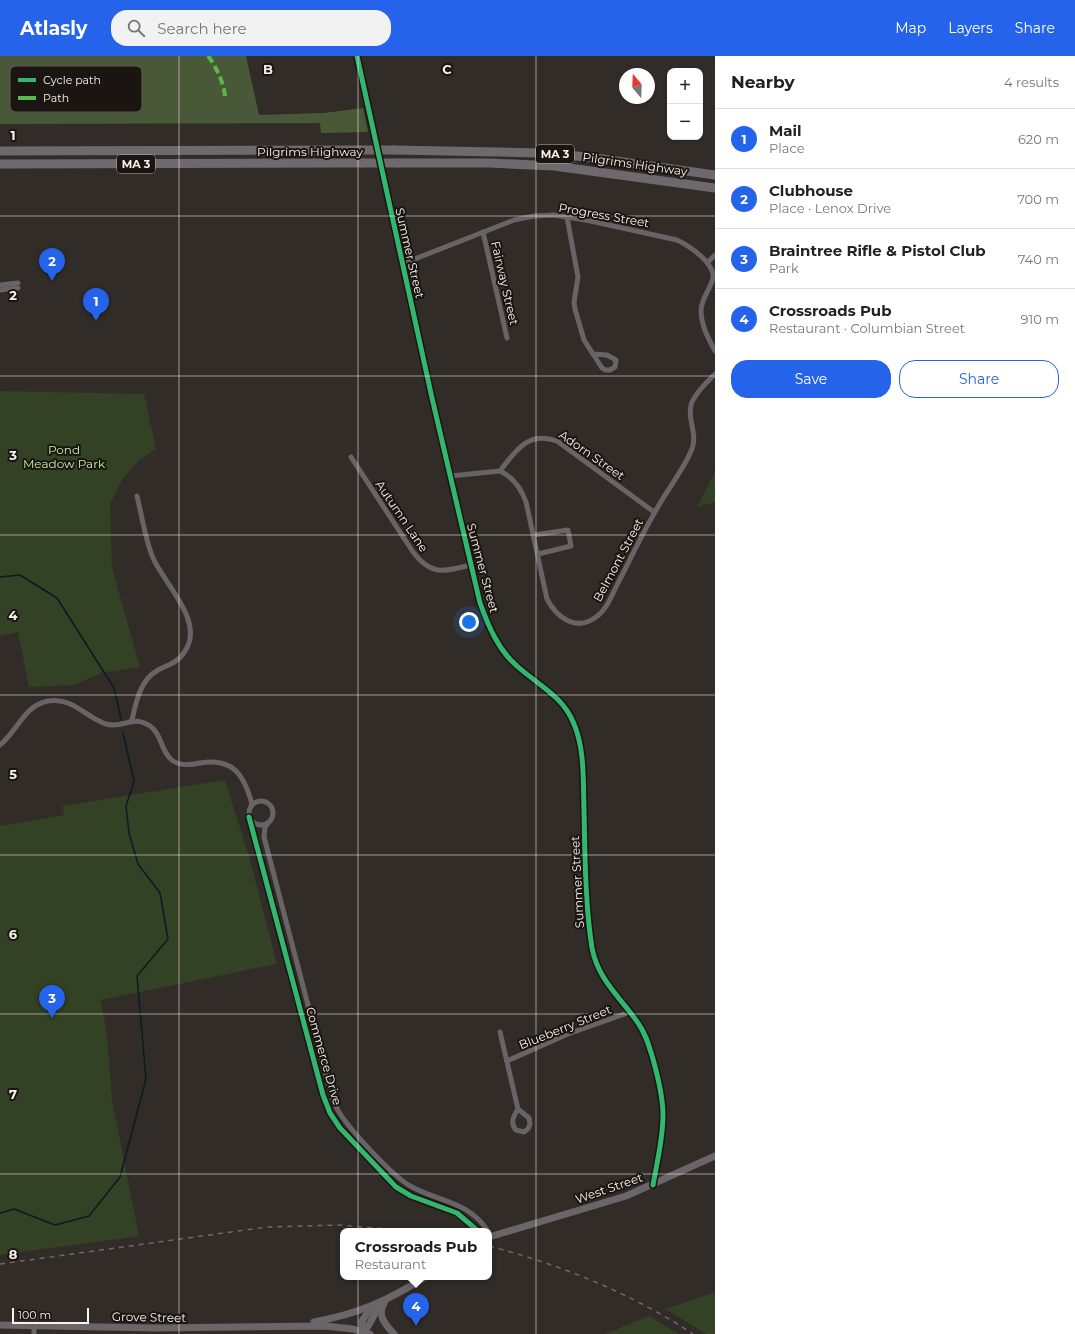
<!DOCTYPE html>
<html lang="en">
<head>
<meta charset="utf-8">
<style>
	:root { --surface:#fff; --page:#f2f2f2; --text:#222; --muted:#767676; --line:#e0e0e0; --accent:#2563eb }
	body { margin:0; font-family:Montserrat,sans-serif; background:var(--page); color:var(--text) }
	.controls { position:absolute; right:12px; top:12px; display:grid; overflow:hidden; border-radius:8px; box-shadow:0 1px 3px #0004 }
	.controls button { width:36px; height:36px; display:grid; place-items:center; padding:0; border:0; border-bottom:1px solid var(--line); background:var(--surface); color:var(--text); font:20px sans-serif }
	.compass { position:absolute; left:619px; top:12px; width:36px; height:36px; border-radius:50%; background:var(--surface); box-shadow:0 1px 3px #0004; rotate:341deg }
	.scale { position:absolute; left:12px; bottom:10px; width:77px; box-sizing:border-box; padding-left:4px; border:2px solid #f9f1ec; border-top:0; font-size:11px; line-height:14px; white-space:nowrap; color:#f9f1ec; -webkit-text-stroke:3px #1a1511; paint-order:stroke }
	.you { position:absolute; left:469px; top:566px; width:14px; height:14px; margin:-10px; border:3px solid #fff; border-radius:50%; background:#1a73e8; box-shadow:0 0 0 6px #1a73e833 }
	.badge { display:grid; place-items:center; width:26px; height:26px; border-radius:50%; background:var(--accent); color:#fff; font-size:13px; font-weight:700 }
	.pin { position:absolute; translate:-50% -33px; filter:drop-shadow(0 1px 2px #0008) }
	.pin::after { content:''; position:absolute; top:21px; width:14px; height:12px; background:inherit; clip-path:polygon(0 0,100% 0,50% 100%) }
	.popup { position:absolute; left:340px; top:1172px; width:152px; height:52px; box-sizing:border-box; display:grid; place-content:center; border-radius:8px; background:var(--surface); filter:drop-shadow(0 1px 3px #0005); font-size:13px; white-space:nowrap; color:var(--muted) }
	.popup b { font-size:15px; color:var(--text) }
	.popup::after { content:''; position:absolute; left:50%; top:100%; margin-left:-8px; border:8px solid transparent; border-top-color:var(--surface) }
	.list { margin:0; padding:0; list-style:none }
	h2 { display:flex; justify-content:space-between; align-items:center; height:52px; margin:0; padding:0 16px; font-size:17px }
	h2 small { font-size:13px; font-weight:400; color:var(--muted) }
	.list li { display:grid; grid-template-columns:26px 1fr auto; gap:12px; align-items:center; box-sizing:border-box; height:60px; padding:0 16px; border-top:1px solid var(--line) }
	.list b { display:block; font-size:15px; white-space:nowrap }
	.list p { margin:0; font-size:13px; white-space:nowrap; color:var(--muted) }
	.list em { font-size:13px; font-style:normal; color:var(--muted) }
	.actions { display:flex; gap:8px; padding:12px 16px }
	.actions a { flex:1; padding:9px 0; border:1px solid var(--accent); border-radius:16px; text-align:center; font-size:14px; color:var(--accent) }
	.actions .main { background:var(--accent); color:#fff }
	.icon { flex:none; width:22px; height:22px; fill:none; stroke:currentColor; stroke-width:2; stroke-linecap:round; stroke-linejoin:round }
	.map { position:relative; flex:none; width:715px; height:1278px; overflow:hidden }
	header { display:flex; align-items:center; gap:24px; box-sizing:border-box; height:56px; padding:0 20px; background:var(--accent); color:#fff }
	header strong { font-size:19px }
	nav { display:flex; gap:22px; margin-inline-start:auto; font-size:14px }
	.search { width:280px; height:36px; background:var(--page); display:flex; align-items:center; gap:10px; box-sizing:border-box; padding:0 14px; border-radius:16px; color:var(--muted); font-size:15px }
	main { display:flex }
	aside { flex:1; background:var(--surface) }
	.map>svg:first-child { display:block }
	.green { fill:#334124 }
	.forest { fill:#495938 }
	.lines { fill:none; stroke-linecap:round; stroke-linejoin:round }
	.stream { stroke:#071c25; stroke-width:1.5 }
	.minor { stroke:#676366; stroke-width:5 }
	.tertiary { stroke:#676366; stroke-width:6 }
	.secondary { stroke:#696569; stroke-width:7 }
	.motorway { stroke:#6e696c; stroke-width:9 }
	.rail { stroke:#6d6868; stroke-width:1.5; stroke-dasharray:5 5; stroke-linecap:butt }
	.motorway-bridge { stroke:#6e696c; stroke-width:9 }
	.quiet { stroke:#58b947; stroke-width:4; stroke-dasharray:8 4; stroke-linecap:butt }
	.cycleway-casing { stroke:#1a1511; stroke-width:8 }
	.cycleway { stroke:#33b770; stroke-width:5 }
	.grid { fill:none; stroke:#f9f1ec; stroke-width:1; stroke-opacity:0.55 }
	.labels { text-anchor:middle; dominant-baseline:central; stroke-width:4; stroke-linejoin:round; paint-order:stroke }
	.shield { fill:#1a1511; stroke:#b6afaa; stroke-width:1 }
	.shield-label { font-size:11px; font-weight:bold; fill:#f9f1ec }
	.street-label { font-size:12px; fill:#f9f1ec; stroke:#1a1511 }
	.park-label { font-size:12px; fill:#caecac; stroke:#1a1511 }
	.key { fill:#1a1511; stroke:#5d5753; stroke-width:1 }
	.key-label { font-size:11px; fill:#f9f1ec }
	.grid-label { font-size:13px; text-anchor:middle; font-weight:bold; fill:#f9f1ec; stroke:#1a1511; stroke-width:4; stroke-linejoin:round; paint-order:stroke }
</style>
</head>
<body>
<header>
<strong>Atlasly</strong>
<div class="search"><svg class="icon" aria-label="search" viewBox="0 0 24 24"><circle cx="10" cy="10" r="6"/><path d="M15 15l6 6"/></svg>Search here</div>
<nav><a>Map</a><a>Layers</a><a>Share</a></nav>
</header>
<main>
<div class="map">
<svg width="715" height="1278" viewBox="0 0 715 1278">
	<rect width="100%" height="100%" fill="#322c28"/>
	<g class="green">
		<path d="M0 335 144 338 156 393 139 404 122 424 110 448 112 512 140 611 101 617 75 629 29 631 18 576 0 580Z"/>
		<path d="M715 416V446L697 451Z"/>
		<path d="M225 724 250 804 277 908 101 944 107 979 112 1044 139 1180 0 1199V770L64 759 62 750Z"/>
		<path d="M715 1236V1278H706L666 1253Z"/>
		<path d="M649 1260 679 1278H605Z"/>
	</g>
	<path class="forest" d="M0 0H246L259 59 324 57 363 52 368 76 321 77 320 67 0 68Z"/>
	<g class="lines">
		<g class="stream">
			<path d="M0 521 20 519 57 542 114 632 121 663"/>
			<path d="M0 1157 14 1153 55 1169 89 1160 120 1121 146 1023 137 920 168 883 160 837 138 808 129 777 126 750 134 725 123 677"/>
		</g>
		<g class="minor">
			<path d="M567 161 578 221 574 246 575 253 584 284 602 312 605 314H610L615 311 616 304 607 299 593 298"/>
			<path d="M483 176 507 282"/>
			<path d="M708 206 715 199"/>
			<path d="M402 208 514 164 534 160 554 159 586 164 677 184C688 189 715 207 713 222 710 234 702 241 701 254 701 269 708 282 715 295"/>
			<path d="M0 229 18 227"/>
			<path d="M0 234 18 232"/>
			<path d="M351 401 413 496C432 521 444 515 471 509"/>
			<path d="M500 415C516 394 528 375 557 385L654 456"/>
			<path d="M450 420 500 415C513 421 521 432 526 446L547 543C556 560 574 575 593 563 606 556 611 541 617 529 630 504 641 480 655 456 666 435 683 415 692 393 698 378 686 361 692 346 697 335 707 326 715 318"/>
			<path d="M534 479 568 474 571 490 538 498"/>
			<path d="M132 664C136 646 140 624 158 614 168 609 179 606 185 595 205 566 165 529 153 502 145 483 142 460 137 440"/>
			<path d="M0 689C18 675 23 650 48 645 73 641 85 661 106 668 124 673 132 658 150 670 162 678 161 697 173 705 181 710 191 709 200 707 233 701 244 719 252 748"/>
			<circle cx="261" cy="757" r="12"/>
			<path d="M249 761 323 1039 330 1057 340 1072 396 1131 411 1140 457 1157 478 1175"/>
			<path d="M270 765 265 771 264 781 331 1037C333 1044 335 1050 339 1056 350 1074 394 1122 412 1131 440 1146 468 1145 488 1175"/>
			<path d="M500 976 518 1053 529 1062 530 1068 528 1073 524 1076 516 1074C510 1067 513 1061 518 1053"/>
			<path d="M507 1005 568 978 630 956"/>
			<path d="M34 1278V1270"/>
		</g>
		<path class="tertiary" d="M357 0 432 342 480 547C488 569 498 594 517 610 538 629 563 640 574 668 585 694 583 726 584 754 585 799 585 847 592 892 598 924 621 942 638 967 646 978 649 990 653 1003 658 1021 663 1040 663 1059 663 1083 657 1106 653 1129"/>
		<g class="secondary">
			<path d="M489 1181 626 1140 715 1100"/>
			<path d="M385 1245C376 1259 385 1268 394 1278"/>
			<path d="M314 1266C357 1258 388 1245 425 1221"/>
			<path d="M0 1269 155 1272 325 1270 353 1273 370 1278"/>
			<path d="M363 1276C372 1269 373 1256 382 1248"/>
			<path d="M363 1276 362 1265 370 1253"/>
		</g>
		<g class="motorway">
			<path d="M394 94 541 97 588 101 715 119"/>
			<path d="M0 95 361 94"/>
			<path d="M397 107H489L554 110 715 132"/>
			<path d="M0 108 363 107"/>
		</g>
		<g class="rail">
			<path d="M489 1190C561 1209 631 1237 693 1278"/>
			<path d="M0 1208 267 1171 339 1169 413 1175"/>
		</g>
		<g class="motorway-bridge">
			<path d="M361 94H394"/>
			<path d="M363 107H397"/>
		</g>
		<path class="quiet" d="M208 0C216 10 226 31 225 44"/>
		<g class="cycleway-casing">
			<g id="cycleway">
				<path d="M357 0 432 342 480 547C488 569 498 594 517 610 538 629 563 640 574 668 585 694 583 726 584 754 585 799 585 847 592 892 598 924 621 942 638 967 646 978 649 990 653 1003 658 1021 663 1040 663 1059 663 1083 657 1106 653 1129"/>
				<path d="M249 761 323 1039 330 1057 340 1072 396 1131 411 1140 457 1157 478 1175"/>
			</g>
		</g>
		<use href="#cycleway" class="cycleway"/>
	</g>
	<path class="grid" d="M179 0V1278M358 0V1278M536 0V1278M0 160H715M0 320H715M0 479H715M0 639H715M0 799H715M0 958H715M0 1118H715"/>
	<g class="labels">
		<g class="shield">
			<rect x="536" y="89" width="38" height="18" rx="3"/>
			<rect x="117" y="99" width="38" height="18" rx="3"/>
		</g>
		<g class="shield-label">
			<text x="555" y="98">MA 3</text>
			<text x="136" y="108">MA 3</text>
		</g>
		<g class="street-label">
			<text x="310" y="95">Pilgrims Highway</text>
			<text transform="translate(635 108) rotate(8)">Pilgrims Highway</text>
			<text transform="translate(604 159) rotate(10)">Progress Street</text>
			<text transform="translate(410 197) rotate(77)">Summer Street</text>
			<text transform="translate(505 227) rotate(77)">Fairway Street</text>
			<text transform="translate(592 399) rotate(35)">Adorn Street</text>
			<text transform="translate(402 460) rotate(56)">Autumn Lane</text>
			<text transform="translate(618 504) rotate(-62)">Belmont Street</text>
			<text transform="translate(483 512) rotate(75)">Summer Street</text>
			<text transform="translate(577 826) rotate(-93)">Summer Street</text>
			<text transform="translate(565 971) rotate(-22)">Blueberry Street</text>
			<text transform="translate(324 1000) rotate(74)">Commerce Drive</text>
			<text transform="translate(609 1132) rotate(-19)">West Street</text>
			<text transform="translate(149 1261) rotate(1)">Grove Street</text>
		</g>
		<g class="park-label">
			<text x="64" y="393">Pond<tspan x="64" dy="14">Meadow Park</tspan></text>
		</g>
	</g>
	<rect x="10" y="10" width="132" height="46" rx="6" class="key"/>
	<rect x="18" y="22" width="18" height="4" fill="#33b770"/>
	<rect x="18" y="40" width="18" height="4" fill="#58b947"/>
	<g class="key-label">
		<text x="43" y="28">Cycle path</text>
		<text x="43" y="46">Path</text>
	</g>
	<g class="grid-label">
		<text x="268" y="18">B</text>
		<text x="447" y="18">C</text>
		<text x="13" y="84">1</text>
		<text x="13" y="244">2</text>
		<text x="13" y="404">3</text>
		<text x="13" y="564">4</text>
		<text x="13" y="723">5</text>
		<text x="13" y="883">6</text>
		<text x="13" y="1043">7</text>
		<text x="13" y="1203">8</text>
	</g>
</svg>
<div class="controls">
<button>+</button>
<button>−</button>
</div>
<svg class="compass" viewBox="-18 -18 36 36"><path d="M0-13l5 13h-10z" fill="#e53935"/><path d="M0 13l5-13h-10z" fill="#767676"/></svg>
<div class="scale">100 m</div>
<div class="you"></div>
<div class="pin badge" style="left:96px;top:265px">1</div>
<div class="pin badge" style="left:52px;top:225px">2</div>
<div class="pin badge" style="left:52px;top:962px">3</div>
<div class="pin badge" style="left:416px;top:1270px">4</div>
<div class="popup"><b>Crossroads Pub</b>Restaurant</div>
</div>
<aside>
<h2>Nearby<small>4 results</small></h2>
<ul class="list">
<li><span class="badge">1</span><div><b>Mail</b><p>Place</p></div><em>620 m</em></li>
<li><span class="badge">2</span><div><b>Clubhouse</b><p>Place · Lenox Drive</p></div><em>700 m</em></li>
<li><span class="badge">3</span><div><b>Braintree Rifle &amp; Pistol Club</b><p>Park</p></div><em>740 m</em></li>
<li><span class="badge">4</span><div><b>Crossroads Pub</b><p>Restaurant · Columbian Street</p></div><em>910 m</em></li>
</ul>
<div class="actions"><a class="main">Save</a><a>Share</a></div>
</aside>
</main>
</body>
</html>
